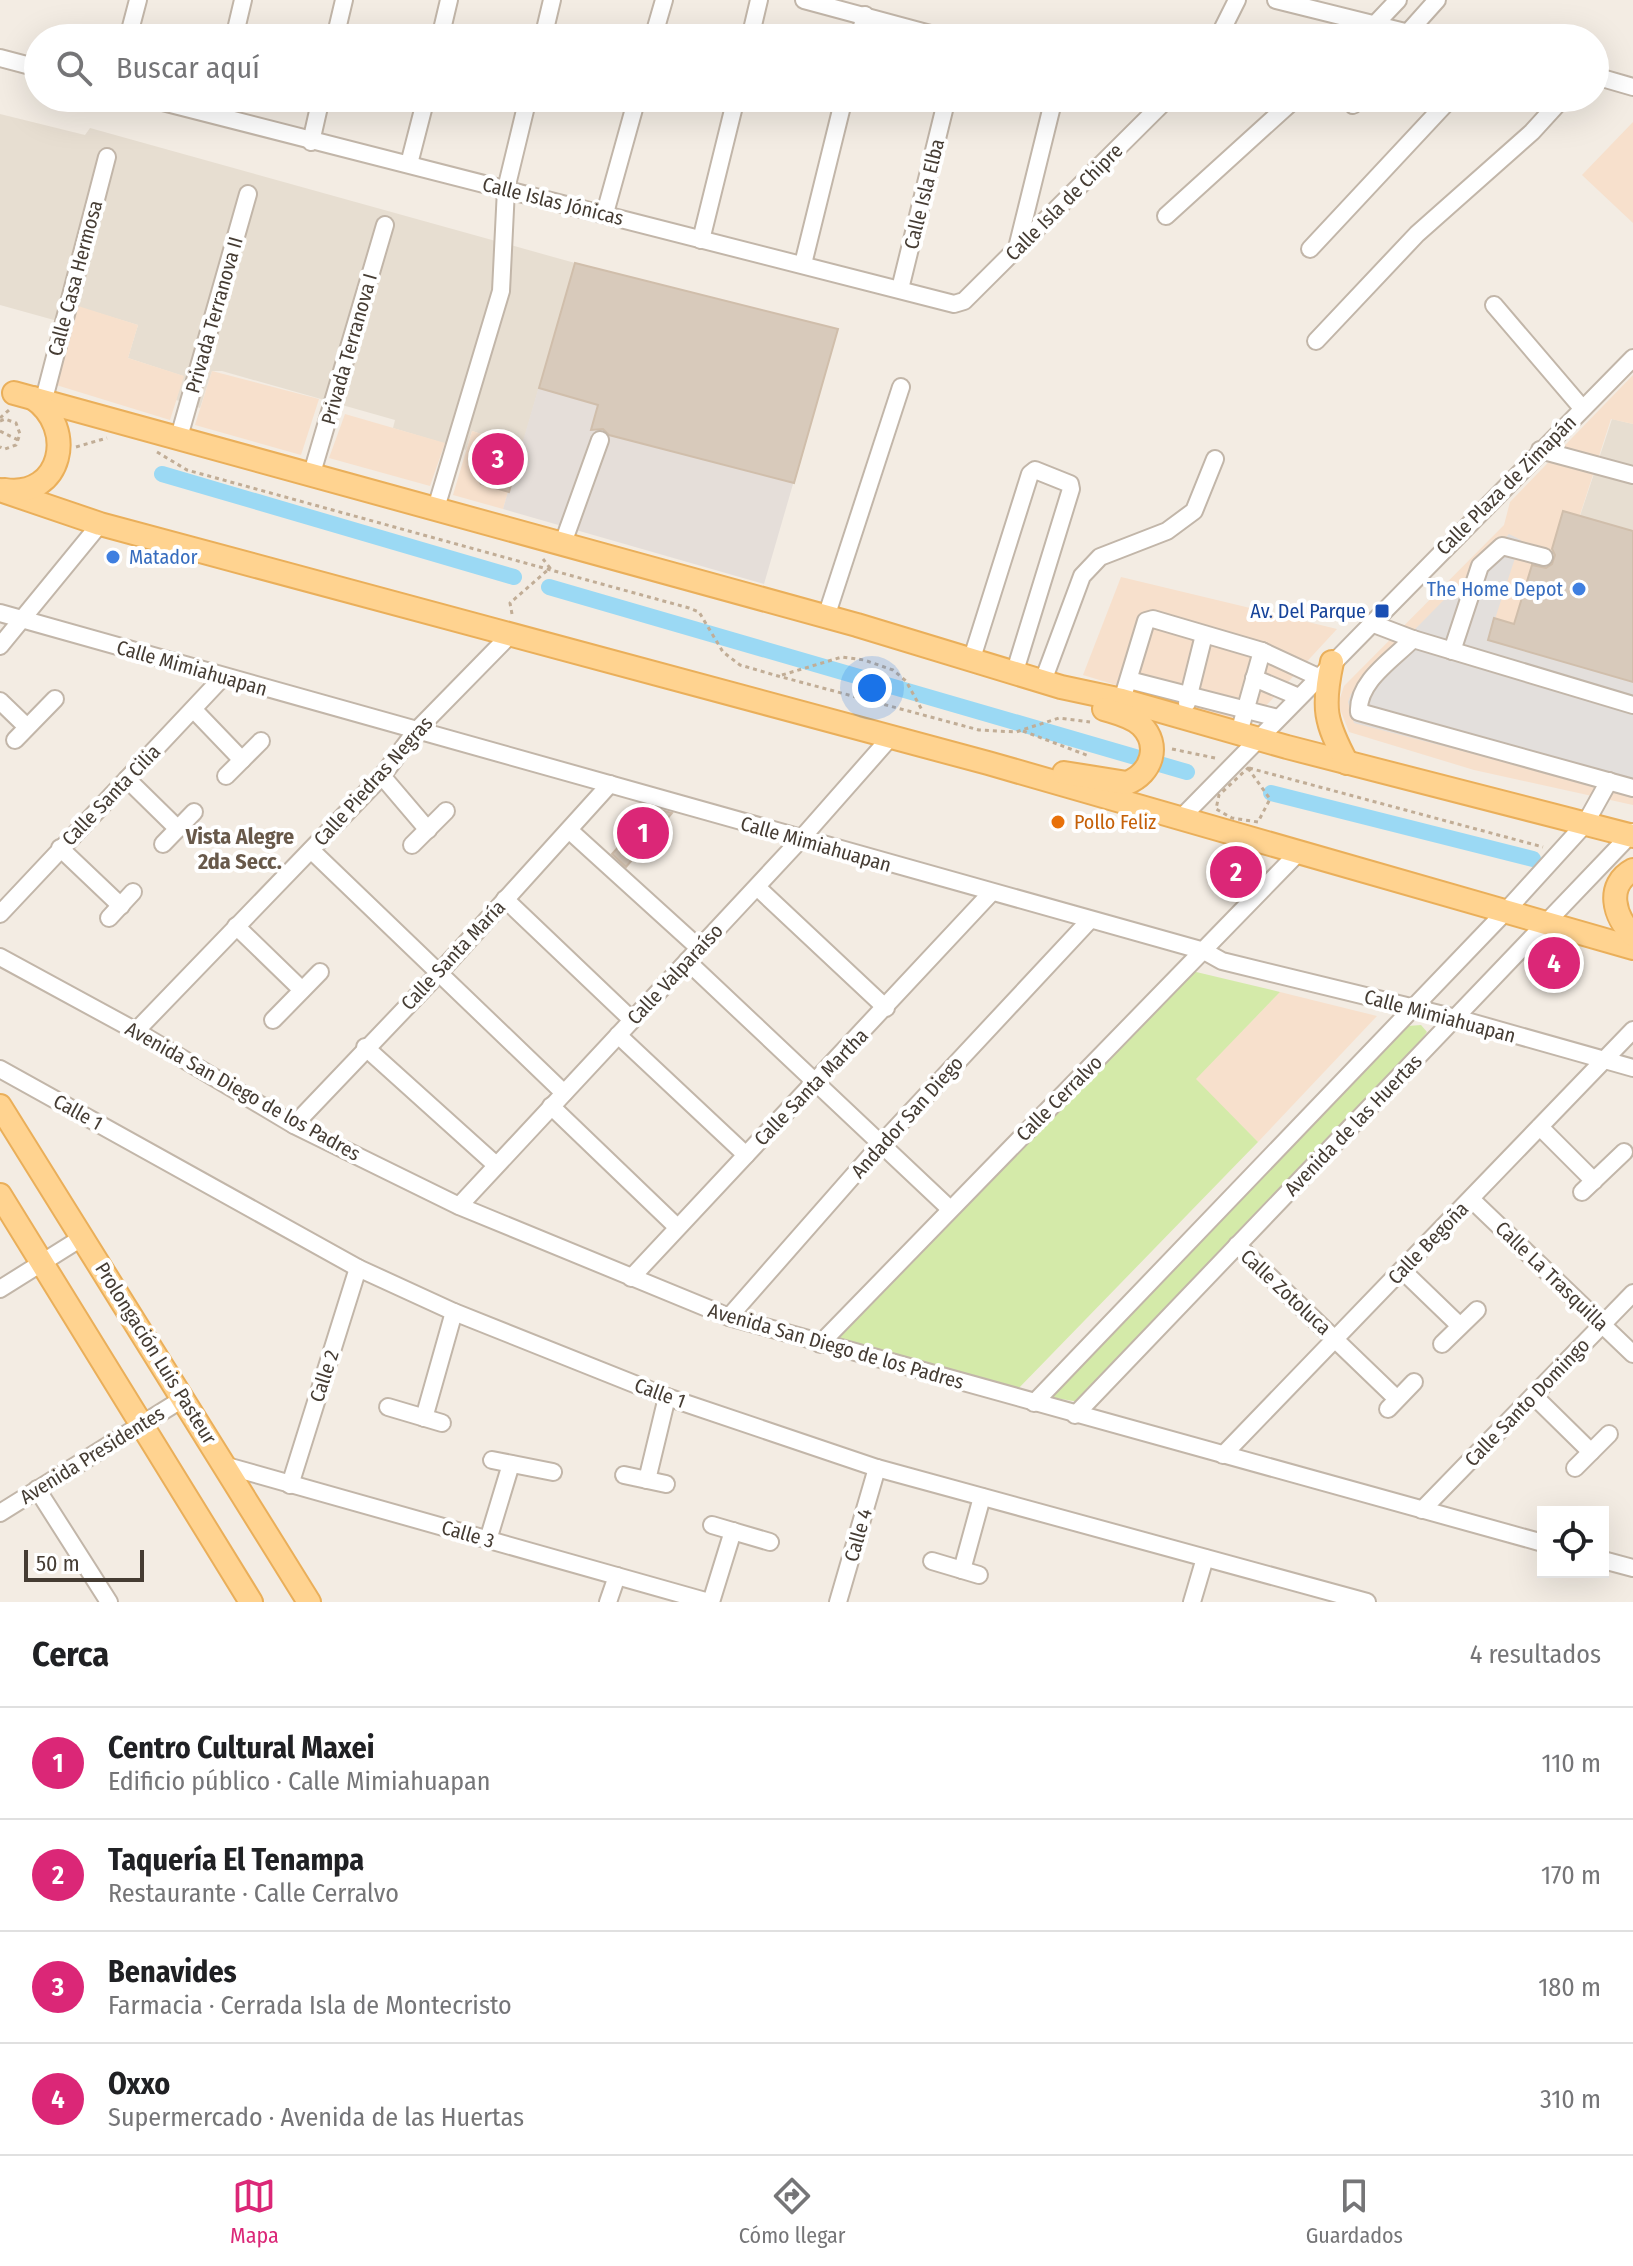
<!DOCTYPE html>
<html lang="es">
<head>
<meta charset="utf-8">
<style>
	:root { --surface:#fff; --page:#f6f6f6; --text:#202124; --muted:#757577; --line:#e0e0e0; --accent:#db2777 }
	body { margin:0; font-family:"Fira Sans Condensed",sans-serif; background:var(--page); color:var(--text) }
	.controls { position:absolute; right:24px; bottom:24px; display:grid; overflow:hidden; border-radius:0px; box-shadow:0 8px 32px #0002 }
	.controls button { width:72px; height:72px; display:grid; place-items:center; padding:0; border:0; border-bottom:2px solid var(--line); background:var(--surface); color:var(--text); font:40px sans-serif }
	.scale { position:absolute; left:24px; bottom:20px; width:120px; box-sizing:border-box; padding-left:8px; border:4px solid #453c33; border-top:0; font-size:22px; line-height:28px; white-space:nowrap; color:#453c33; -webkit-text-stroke:6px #fff; paint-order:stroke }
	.you { position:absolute; left:872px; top:688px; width:28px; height:28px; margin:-20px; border:6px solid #fff; border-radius:50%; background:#1a73e8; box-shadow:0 0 0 12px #1a73e833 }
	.badge { display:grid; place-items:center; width:52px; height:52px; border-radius:50%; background:var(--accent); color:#fff; font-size:26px; font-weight:700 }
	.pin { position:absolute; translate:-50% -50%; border:4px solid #fff; box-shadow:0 2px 8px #0006 }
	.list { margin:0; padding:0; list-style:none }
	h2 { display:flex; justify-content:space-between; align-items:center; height:104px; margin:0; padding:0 32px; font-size:34px }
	h2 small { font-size:26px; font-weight:400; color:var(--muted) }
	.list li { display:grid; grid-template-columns:52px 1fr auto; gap:24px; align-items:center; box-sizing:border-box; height:112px; padding:0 32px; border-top:2px solid var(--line) }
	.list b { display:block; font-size:30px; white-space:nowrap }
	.list p { margin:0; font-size:26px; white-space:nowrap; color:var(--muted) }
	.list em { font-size:26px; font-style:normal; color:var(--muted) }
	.icon { flex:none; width:44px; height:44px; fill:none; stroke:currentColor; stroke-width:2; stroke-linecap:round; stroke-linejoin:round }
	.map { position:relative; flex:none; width:1633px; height:1602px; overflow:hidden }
	.search { position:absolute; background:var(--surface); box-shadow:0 8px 32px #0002; left:24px; right:24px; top:24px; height:88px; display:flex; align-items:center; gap:20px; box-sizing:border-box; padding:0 28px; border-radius:44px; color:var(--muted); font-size:30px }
	.sheet { height:552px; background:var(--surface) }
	nav { display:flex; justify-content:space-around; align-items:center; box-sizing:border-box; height:112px; border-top:2px solid var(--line); background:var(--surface); font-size:22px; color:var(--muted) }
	nav a { display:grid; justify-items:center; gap:4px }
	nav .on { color:var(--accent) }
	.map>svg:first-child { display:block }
	.residential { fill:#e7ded1 }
	.commercial { fill:#f7e0cc }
	.industrial { fill:#e5ded9 }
	.green { fill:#d4eaa9 }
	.parking { fill:#e3dfdc }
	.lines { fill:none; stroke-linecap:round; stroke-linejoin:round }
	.canal { stroke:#9bd9f4; stroke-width:16 }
	.building { fill:#d8cabb; stroke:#d0beab; stroke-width:2 }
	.minor-casing { stroke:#c2b6a9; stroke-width:20 }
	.major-casing { stroke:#eaaf5a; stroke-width:26 }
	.path { stroke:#c1ad96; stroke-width:3; stroke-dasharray:4 4; stroke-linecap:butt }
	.minor { stroke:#fff; stroke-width:16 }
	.major { stroke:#ffd390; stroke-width:22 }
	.shop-dot { fill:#3f7fe0; stroke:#fff; stroke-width:3 }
	.transit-dot { fill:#1a4fb4; stroke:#fff; stroke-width:3 }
	.food-dot { fill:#e8710a; stroke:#fff; stroke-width:3 }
	.labels { text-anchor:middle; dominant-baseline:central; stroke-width:8; stroke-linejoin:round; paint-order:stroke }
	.street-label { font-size:20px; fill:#453c33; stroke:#fff }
	.shop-label { font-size:20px; fill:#366cbe; stroke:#fff; text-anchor:start }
	.transit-label { font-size:20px; fill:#164399; stroke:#fff; text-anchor:end }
	.food-label { font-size:20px; fill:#c56008; stroke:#fff; text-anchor:start }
	.neighbourhood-label { font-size:22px; font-weight:bold; fill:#68594a; stroke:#fff }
</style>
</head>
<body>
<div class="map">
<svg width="1633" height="1602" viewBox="0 0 1633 1602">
	<rect width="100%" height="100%" fill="#f3ece3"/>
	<g class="residential">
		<path d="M0 114 85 135 90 128 575 263 522 446 472 431 466 450 393 428 395 420 222 371H212L200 408 176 400 183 376 128 358 138 325 78 307 72 325 0 305Z"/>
		<path d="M1612 419 1633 424V532L1579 519Z"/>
	</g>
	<g class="commercial">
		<path d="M1633 122V223L1582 175Z"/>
		<path d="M78 306 138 325 128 358 184 376 170 420 53 384Z"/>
		<path d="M212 371 319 399 301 455 195 425Z"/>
		<path d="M1633 375V424L1611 419 1579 518 1633 532V805L1474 770 1349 732 1338 704 1344 686 1504 525 1510 502Z"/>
		<path d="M345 414 445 443 430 486 329 458Z"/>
		<path d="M472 431 522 446 503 509 453 495Z"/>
		<path d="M1121 577 1337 629 1252 721 1225 718 1083 675Z"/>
		<path d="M1280 992 1377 1016 1258 1142 1195 1079Z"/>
	</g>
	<path class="industrial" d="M575 263 838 329 764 584 503 509Z"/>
	<g class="green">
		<path d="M1192 971 1280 992 1196 1079 1258 1142 1015 1392 831 1341Z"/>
		<path d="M1421 1025 1427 1032 1407 1059 1079 1402 1050 1397V1392L1408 1026Z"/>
	</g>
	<path class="parking" d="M1509 534 1521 540 1488 640 1633 682V795L1354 723 1348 702 1351 694Z"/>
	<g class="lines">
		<g class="canal">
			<path d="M162 474 514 577"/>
			<path d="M549 587 1187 772"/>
			<path d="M1271 793 1533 859"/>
		</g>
	</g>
	<g class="building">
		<path d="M575 263 838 329 794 483 609 435 603 429 591 430 598 405 539 388Z"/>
		<path d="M485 434 522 446 509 492 481 484 474 472Z"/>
		<path d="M1563 511 1633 531V682L1488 640 1494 618 1514 624 1532 565 1546 568 1552 564 1555 555 1552 549Z"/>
		<path d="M653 808 672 813 626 867 612 854Z"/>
	</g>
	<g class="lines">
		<g class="minor-casing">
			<g id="minor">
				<path d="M804 0 945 38"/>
				<path d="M1276 0 1429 38"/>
				<path d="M128 38 138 0"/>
				<path d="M234 38 243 0"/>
				<path d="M335 38 344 0"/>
				<path d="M440 38 449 0"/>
				<path d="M543 38 552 0"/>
				<path d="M653 38 664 0"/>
				<path d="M750 38 759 0"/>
				<path d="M859 38 865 15"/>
				<path d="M1218 38 1237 0"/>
				<path d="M1362 38 1398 0"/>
				<path d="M1403 38 1437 0"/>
				<path d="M0 58 38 68"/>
				<path d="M1595 76 1633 87"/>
				<path d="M147 98 954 304 964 301 1168 98"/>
				<path d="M1353 105 1358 98"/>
				<path d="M311 142 321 98"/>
				<path d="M409 164 426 98"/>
				<path d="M605 213 637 98"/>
				<path d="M1166 216 1296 98"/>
				<path d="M701 240 736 98"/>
				<path d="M1017 248 1054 98"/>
				<path d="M1310 249 1451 98"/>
				<path d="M803 264 844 98"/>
				<path d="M900 289 947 98"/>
				<path d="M1494 305 1582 408"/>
				<path d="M1316 341 1417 234 1532 132 1563 98"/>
				<path d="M44 399 107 157"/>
				<path d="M179 437 248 194"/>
				<path d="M1540 450 1633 475"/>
				<path d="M312 473 385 225"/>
				<path d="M436 508 501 291 506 189 528 98"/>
				<path d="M563 543 600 440"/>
				<path d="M0 613 1204 951 1222 961 1456 1018 1633 1068"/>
				<path d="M826 617 901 387"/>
				<path d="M1371 623 1413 639 1633 705"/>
				<path d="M1413 639C1392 660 1357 682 1359 712L1633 788"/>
				<path d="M0 646 100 524"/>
				<path d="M1452 651 1480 566 1502 546 1544 557"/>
				<path d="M972 658 1030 474 1035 470 1070 484 1071 489 1015 671"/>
				<path d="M1254 678 1299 697"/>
				<path d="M1129 680 1278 718"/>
				<path d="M1043 681 1082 576 1100 557 1167 531 1194 511 1215 459"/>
				<path d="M1122 700 1146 621 1153 619 1262 651 1318 677"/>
				<path d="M0 701 27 727"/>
				<path d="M1187 703 1204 635"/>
				<path d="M194 710 242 760"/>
				<path d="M1239 733 1262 651"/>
				<path d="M15 740 55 699"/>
				<path d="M226 776 261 741"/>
				<path d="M382 776 428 830"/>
				<path d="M127 779 178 829"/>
				<path d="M1179 820 1633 358"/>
				<path d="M569 830 699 948"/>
				<path d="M163 844 194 812"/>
				<path d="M412 845 446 811"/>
				<path d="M60 848 121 906"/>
				<path d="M311 850 564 1093"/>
				<path d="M757 887 886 1008"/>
				<path d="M505 899 632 1020"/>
				<path d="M0 914 223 677"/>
				<path d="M109 918 133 892"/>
				<path d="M236 926 302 990"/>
				<path d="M0 957 136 1031 294 1125 459 1206 729 1317 1543 1543"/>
				<path d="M687 961 950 1209"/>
				<path d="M273 1020 320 972"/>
				<path d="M136 1031 382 776 415 732 510 635"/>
				<path d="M618 1035 746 1155"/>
				<path d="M365 1047 496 1165"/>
				<path d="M0 1069 358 1268 454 1312 667 1397 877 1468 1367 1602"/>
				<path d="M551 1106 677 1227"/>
				<path d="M294 1125 439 973 610 784"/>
				<path d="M1540 1127 1594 1181"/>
				<path d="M1582 1192 1624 1152"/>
				<path d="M1471 1199 1633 1354"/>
				<path d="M459 1206 800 840 889 739"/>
				<path d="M1237 1245 1397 1399"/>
				<path d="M1402 1270 1460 1326"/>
				<path d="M631 1278 991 893"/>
				<path d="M0 1289 83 1237"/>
				<path d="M729 1317 881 1144 1089 921"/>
				<path d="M820 1344 1298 853"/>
				<path d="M1442 1344 1477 1310"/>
				<path d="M1534 1396 1591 1452"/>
				<path d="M1034 1403 1506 911 1585 824 1609 781"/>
				<path d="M388 1407 442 1423"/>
				<path d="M1388 1409 1414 1382"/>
				<path d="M1075 1415 1633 832"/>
				<path d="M424 1418 454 1312"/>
				<path d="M1223 1455 1633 1030"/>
				<path d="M492 1460 553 1472"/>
				<path d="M227 1466 709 1602"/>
				<path d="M1575 1468 1609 1434"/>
				<path d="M624 1475 666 1484"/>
				<path d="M647 1480 667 1397"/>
				<path d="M290 1485 358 1268"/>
				<path d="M37 1489 109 1602"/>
				<path d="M1422 1510 1633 1293"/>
				<path d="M0 1513 184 1398"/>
				<path d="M712 1525 770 1542"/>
				<path d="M488 1540 511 1464"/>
				<path d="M1603 1560 1633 1568"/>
				<path d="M932 1561 979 1575"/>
				<path d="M962 1570 982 1497"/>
				<path d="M608 1602 617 1576"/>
				<path d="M711 1602 733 1531"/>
				<path d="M838 1602 877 1468"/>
				<path d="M1192 1602 1205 1558"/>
			</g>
		</g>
		<g class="major-casing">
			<g id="major">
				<path d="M14 393 857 625 1061 687 1122 700 1287 747 1633 836"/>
				<path d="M0 490 100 524 988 763 1633 948"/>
				<path d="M5 490C62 498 77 428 33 398"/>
				<path d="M1332 662C1322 708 1325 722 1347 763"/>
				<path d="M1064 773 1127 783C1152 773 1161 745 1141 725 1131 716 1117 713 1104 709"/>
				<path d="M1633 870C1605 885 1614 917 1633 935"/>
				<path d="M0 1106 309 1602"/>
				<path d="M0 1195 251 1602"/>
			</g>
		</g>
		<g class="path">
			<path d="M0 418 9 410"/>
			<path d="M0 421 5 419 16 423 20 434 16 445 5 449 0 447"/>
			<path d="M0 431 18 440"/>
			<path d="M76 447 107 438"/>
			<path d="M157 452 187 470 689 608 699 612 723 652 740 665 778 676 979 730 1016 732 1059 718 1090 722"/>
			<path d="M512 614 510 603 550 568 543 559"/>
			<path d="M782 675 842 657 864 660 893 670 906 681 923 712"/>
			<path d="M1023 731 1089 756"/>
			<path d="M1172 749 1215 758"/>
			<path d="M1248 768 1270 799 1258 822 1232 818 1216 809 1219 795Z"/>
			<path d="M1249 768 1543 847"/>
		</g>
		<use href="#minor" class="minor"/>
		<use href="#major" class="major"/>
	</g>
	<g class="shop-dot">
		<circle cx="113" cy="557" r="8"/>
		<circle cx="1579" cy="589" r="8"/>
	</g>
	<rect class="transit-dot" x="1374" y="603" width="16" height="16" rx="4"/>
	<circle class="food-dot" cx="1058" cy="822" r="8"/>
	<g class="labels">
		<g class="street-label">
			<text transform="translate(924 194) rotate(-76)">Calle Isla Elba</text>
			<text transform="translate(553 201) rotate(14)">Calle Islas Jónicas</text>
			<text transform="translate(1064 202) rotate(-45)">Calle Isla de Chipre</text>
			<text transform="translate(75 278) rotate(-75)">Calle Casa Hermosa</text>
			<text transform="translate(214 315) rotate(-74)">Privada Terranova II</text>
			<text transform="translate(349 349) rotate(-74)">Privada Terranova I</text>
			<text transform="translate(1506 485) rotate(-45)">Calle Plaza de Zimapán</text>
			<text transform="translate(192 668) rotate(16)">Calle Mimiahuapan</text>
			<text transform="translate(373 781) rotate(-48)">Calle Piedras Negras</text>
			<text transform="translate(111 795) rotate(-46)">Calle Santa Cilia</text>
			<text transform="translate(816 844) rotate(16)">Calle Mimiahuapan</text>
			<text transform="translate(453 955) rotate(-47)">Calle Santa María</text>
			<text transform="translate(675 974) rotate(-47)">Calle Valparaíso</text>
			<text transform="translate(1440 1016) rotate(15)">Calle Mimiahuapan</text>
			<text transform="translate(811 1087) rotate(-46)">Calle Santa Martha</text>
			<text transform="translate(243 1091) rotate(29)">Avenida San Diego de los Padres</text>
			<text transform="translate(1059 1098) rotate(-45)">Calle Cerralvo</text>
			<text transform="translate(78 1112) rotate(29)">Calle 1</text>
			<text transform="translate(907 1117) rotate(-48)">Andador San Diego</text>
			<text transform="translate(1353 1125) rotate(-46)">Avenida de las Huertas</text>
			<text transform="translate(1428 1243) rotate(-46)">Calle Begoña</text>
			<text transform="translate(1552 1276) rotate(44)">Calle La Trasquilla</text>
			<text transform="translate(1286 1292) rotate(43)">Calle Zotoluca</text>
			<text transform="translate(836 1346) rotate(16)">Avenida San Diego de los Padres</text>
			<text transform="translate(156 1353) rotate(58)">Prolongación Luis Pasteur</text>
			<text transform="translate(324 1376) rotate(-72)">Calle 2</text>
			<text transform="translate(660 1393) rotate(20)">Calle 1</text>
			<text transform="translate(1527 1402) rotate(-46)">Calle Santo Domingo</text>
			<text transform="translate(92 1455) rotate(-32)">Avenida Presidentes</text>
			<text transform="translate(468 1534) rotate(16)">Calle 3</text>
			<text transform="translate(858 1535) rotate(-74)">Calle 4</text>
		</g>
		<g class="shop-label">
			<text x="129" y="557">Matador</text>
			<text x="1563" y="589" text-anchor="end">The Home Depot</text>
		</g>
		<g class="transit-label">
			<text x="1366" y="611">Av. Del Parque</text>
		</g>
		<g class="food-label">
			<text x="1074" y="822">Pollo Feliz</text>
		</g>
		<g class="neighbourhood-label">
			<text x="240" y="836">Vista Alegre<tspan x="240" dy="25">2da Secc.</tspan></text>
		</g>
	</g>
</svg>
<div class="controls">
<button><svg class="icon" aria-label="locate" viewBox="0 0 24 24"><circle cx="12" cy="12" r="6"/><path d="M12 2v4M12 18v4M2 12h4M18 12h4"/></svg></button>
</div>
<div class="scale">50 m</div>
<div class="you"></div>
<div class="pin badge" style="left:643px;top:833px">1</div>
<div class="pin badge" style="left:1236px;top:872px">2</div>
<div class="pin badge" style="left:498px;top:459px">3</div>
<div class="pin badge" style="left:1554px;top:963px">4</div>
<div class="search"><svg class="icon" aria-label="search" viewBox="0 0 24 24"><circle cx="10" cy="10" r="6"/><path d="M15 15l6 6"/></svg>Buscar aquí</div>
</div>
<section class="sheet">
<h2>Cerca<small>4 resultados</small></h2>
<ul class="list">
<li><span class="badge">1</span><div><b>Centro Cultural Maxei</b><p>Edificio público · Calle Mimiahuapan</p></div><em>110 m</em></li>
<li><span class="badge">2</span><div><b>Taquería El Tenampa</b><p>Restaurante · Calle Cerralvo</p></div><em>170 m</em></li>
<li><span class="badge">3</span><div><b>Benavides</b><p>Farmacia · Cerrada Isla de Montecristo</p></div><em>180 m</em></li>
<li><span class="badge">4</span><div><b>Oxxo</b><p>Supermercado · Avenida de las Huertas</p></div><em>310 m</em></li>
</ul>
</section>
<nav>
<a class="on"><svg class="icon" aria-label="map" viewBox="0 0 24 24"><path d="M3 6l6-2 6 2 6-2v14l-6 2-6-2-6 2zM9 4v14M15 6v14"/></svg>Mapa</a>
<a><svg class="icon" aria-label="directions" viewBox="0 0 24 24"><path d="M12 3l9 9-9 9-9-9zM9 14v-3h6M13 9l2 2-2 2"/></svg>Cómo llegar</a>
<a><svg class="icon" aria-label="saved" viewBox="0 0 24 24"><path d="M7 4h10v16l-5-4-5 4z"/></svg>Guardados</a>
</nav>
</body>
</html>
